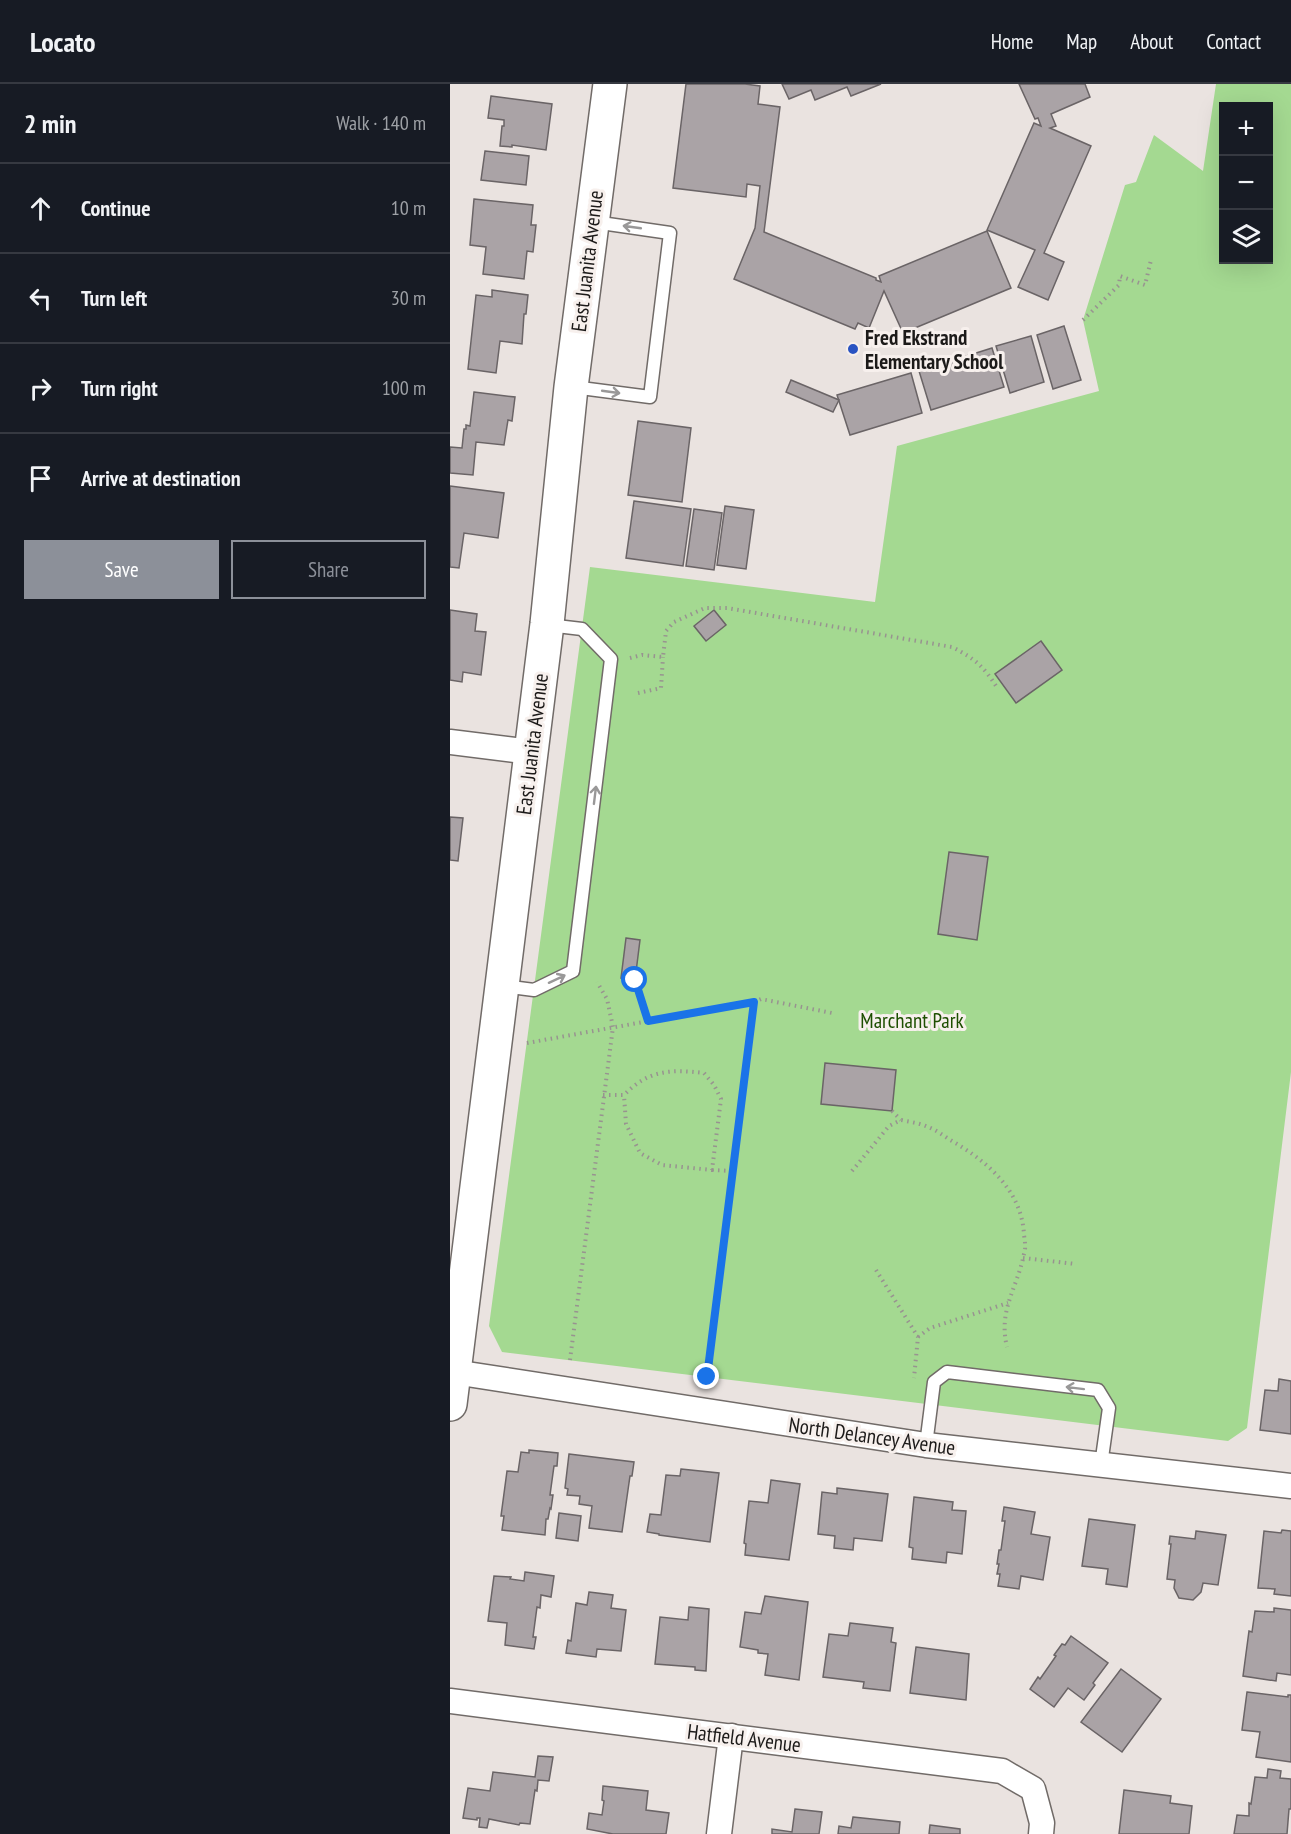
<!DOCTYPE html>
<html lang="en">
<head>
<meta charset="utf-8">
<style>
	:root { --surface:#171b24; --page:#20242c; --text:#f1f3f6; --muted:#9ea1a6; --line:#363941; --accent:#8c9099 }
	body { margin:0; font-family:"PT Sans Narrow",sans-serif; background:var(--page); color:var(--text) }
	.controls { position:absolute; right:18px; top:18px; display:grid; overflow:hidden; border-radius:0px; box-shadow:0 6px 24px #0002 }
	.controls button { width:54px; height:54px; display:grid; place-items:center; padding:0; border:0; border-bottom:2px solid var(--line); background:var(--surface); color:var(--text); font:30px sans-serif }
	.stop { position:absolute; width:18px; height:18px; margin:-14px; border:4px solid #1a73e8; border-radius:50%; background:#fff }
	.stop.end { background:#1a73e8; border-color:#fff; box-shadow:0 2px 6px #0008 }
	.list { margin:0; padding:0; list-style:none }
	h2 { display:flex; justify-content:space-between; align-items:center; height:78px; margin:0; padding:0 24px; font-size:26px }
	h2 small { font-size:20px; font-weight:400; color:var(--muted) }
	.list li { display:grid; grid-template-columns:39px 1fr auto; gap:18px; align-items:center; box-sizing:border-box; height:90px; padding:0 24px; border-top:2px solid var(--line) }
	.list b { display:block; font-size:22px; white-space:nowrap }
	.list em { font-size:20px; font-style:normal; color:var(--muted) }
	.actions { display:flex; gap:12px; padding:18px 24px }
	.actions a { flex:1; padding:14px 0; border:2px solid var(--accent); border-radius:0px; text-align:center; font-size:21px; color:var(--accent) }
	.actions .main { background:var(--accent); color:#fff }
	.icon { flex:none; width:33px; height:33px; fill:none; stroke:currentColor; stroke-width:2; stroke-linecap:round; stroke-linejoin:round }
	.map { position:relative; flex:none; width:841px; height:1750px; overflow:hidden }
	header { display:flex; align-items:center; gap:36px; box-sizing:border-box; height:84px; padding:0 30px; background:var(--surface); border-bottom:2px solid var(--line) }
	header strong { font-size:28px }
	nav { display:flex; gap:33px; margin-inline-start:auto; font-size:21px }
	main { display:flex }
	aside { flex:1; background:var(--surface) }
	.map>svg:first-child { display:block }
	.green { fill:#a4d991; fill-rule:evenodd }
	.building { fill:#aaa3a6; stroke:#6a6466; stroke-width:1.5 }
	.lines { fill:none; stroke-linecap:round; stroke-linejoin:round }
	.lane-casing { stroke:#716b68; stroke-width:15 }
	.street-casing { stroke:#716b68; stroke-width:27 }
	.secondary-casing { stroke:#716b68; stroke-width:36 }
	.path { stroke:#989390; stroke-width:4; stroke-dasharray:1.5 4.5; stroke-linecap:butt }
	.lane { stroke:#fff; stroke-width:12 }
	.street { stroke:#fff; stroke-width:24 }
	.secondary { stroke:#fff; stroke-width:33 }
	.oneway { stroke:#999898 }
	.route { stroke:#1a73e8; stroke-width:8 }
	.poi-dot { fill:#2953c2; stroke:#f7f0ed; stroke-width:2 }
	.labels { text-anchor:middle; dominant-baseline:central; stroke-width:6; stroke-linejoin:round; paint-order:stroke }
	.street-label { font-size:21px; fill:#1c1a19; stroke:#f7f0ed }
	.poi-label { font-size:21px; font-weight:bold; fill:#1c1a19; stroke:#f7f0ed; text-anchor:start }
	.park-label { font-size:21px; fill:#1d4f00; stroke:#f7f0ed }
</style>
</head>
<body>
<header>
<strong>Locato</strong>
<nav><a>Home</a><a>Map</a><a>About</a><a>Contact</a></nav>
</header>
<main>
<aside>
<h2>2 min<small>Walk · 140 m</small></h2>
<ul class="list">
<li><svg class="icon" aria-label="ahead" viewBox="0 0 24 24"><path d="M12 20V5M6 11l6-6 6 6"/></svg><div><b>Continue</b></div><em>10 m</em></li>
<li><svg class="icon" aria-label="left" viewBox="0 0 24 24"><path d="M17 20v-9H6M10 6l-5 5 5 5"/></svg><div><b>Turn left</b></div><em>30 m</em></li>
<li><svg class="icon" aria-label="right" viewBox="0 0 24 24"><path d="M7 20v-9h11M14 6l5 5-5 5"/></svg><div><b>Turn right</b></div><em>100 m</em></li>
<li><svg class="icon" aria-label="arrive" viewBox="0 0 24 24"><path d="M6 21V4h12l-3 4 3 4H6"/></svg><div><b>Arrive at destination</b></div></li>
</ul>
<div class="actions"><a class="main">Save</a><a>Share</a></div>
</aside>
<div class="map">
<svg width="841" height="1750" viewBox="0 0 841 1750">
	<rect width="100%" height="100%" fill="#eae3e0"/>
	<path class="green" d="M766 0H841V988L797 1344 778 1357 52 1268 39 1242 140 483 425 518 447 362 649 307 633 236 675 101 686 98 704 51 753 87ZM774 22H818V176H774Z"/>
	<g class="building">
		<path d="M236 0H295L310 2 308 20 330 23 314 148 426 194V196L431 198 429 192 537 147 561 204 453 249 434 207 419 244 408 239 405 245 284 195 305 144 310 102 297 100 296 113 223 104Z"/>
		<path d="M332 0H431L401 12 397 3 365 16 361 6 339 15Z"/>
		<path d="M569 0H635L640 13 601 30 606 42 600 44 641 62 594 169 614 178 598 216 568 203 585 166 537 146 584 39 591 42 588 34 585 35Z"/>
		<path d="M41 12 102 20 96 66 62 61V63L50 62 52 42H54V36L38 34Z"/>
		<path d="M35 67 79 72 76 101 31 96Z"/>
		<path d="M24 115 83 121 81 141H86L83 168 77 167 74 195 33 190 36 163 20 161Z"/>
		<path d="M42 206 78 211 76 230H74L72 260 50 257 46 289 18 285 26 211 42 213Z"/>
		<path d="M614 242 631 296 603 305 587 251Z"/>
		<path d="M581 252 594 298 560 309 546 262Z"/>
		<path d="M542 264 554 303 481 326 469 287Z"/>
		<path d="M461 289 472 329 400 351 387 311Z"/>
		<path d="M341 296 389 316 383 328 336 308Z"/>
		<path d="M24 308 65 313 62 337 58 336 54 361 26 358 23 391 0 389V363L12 364 14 345H16V341L20 342Z"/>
		<path d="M188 337 241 344 232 418 178 411Z"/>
		<path d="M0 402 54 409 48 454 14 449 9 484 0 483Z"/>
		<path d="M184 417 241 425 233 482 176 474Z"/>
		<path d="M275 422 304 426 296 485 267 481Z"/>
		<path d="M244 425 272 429 264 486 236 482Z"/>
		<path d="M0 526 27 530 25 547 36 548 31 591 13 588 12 598 0 596Z"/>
		<path d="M264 526 276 541 256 557 244 542Z"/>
		<path d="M591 557 612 586 566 619 545 590Z"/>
		<path d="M0 733 13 734 8 777 0 776Z"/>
		<path d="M499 768 538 773 527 856 488 850Z"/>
		<path d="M176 854 190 856 185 896 171 894Z"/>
		<path d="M375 979 446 986 442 1027 371 1020Z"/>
		<path d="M829 1295 841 1297V1350L810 1346 815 1306 828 1307Z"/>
		<path d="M79 1366 108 1369 107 1382H104L100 1411H103L101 1425 100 1424 98 1435H96L95 1451 52 1446 54 1432H51L57 1387 68 1388 71 1368 79 1369Z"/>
		<path d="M119 1370 184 1378 182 1392H180L172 1448 139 1444 142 1422 129 1420 130 1412 117 1411 118 1405 115 1404Z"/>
		<path d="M231 1385 269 1389 260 1458 209 1451V1450L197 1448 200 1430 211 1431 216 1391 230 1392Z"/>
		<path d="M321 1396 350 1400 339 1476 295 1471 296 1460 294 1459 299 1417 318 1419Z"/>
		<path d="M387 1404 438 1410 432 1457 404 1454 403 1466 384 1464 385 1452 368 1450 372 1408 387 1410Z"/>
		<path d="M464 1413 503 1418 502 1426 516 1427 512 1470 497 1468 496 1479 462 1475 463 1464 459 1463Z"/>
		<path d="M554 1423 585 1428 581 1450 600 1453 593 1496 571 1492 569 1505 548 1502 550 1490H547L549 1480H547L549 1466H551L555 1437H552Z"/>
		<path d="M109 1429 131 1432 128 1457 106 1454Z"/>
		<path d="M639 1435 685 1441 677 1503 656 1500 658 1485 632 1482Z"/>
		<path d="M832 1446 841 1447V1512L824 1510 825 1505 808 1504 814 1447 831 1449Z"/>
		<path d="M746 1447 776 1451 768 1501 753 1499 751 1508 743 1516 729 1514 724 1504 725 1496 717 1495 721 1460H719L720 1452 745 1455Z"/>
		<path d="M75 1488 104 1492 101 1513 91 1511 90 1524 87 1523 83 1553H86L84 1565 55 1561 57 1539 38 1537 44 1492 61 1493 60 1495 74 1497Z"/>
		<path d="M139 1508 163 1511 161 1524 176 1526 171 1567 147 1565 146 1573 116 1569 118 1556 121 1557 126 1519 137 1521Z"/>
		<path d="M315 1512 358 1518 349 1596 315 1591 318 1570 308 1569V1566L290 1563 295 1528 311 1530Z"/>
		<path d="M239 1523 259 1525 256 1587 245 1586V1583L205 1580 210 1533 238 1536Z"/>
		<path d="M824 1524 841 1526V1591L827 1589 826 1597 793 1592 799 1547 802 1548 805 1527 824 1528Z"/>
		<path d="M400 1539 443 1544 441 1558 446 1559 440 1607 413 1604 414 1598 373 1593 379 1550 398 1552Z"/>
		<path d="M621 1552 658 1579 643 1599 645 1601 634 1616 618 1604 604 1623 580 1605 588 1593 590 1595 606 1572 604 1571 612 1560 615 1561Z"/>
		<path d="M466 1563 519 1570 516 1616 460 1609Z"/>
		<path d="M671 1585 711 1615 672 1668 631 1638Z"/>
		<path d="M797 1608 838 1613V1611H841V1678L806 1673 810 1648 792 1646Z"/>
		<path d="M88 1672 103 1673 99 1697 88 1696 87 1707 85 1706 80 1740 70 1739 69 1741 39 1735 37 1744 29 1743 30 1734H27V1736L13 1734 18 1704 40 1707 43 1688 85 1693Z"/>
		<path d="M818 1685 831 1687 830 1694 841 1695V1725H839L837 1750H784L787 1731 799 1732V1719L801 1720 805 1693 817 1694Z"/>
		<path d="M153 1702 198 1707 196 1726 219 1729 216 1750H163L137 1745 139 1729 152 1731 154 1717 152 1716Z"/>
		<path d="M674 1706 721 1712 720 1719 742 1722 739 1750H669Z"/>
		<path d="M345 1725 372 1728 369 1750H322V1745L342 1748Z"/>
		<path d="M403 1733 450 1738 449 1750H388L389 1742 401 1744Z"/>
		<path d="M480 1741 510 1745V1750H479Z"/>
	</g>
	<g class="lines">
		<g class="lane-casing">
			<g id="lane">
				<path d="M123 303 200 313 220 149 144 138"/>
				<path d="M53 902 84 906 123 887 161 575 132 545 98 541"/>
				<path d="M476 1361 484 1298 497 1288 648 1306 659 1324 651 1381"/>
			</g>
		</g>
		<g class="street-casing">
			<g id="street">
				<path d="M0 658 81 668"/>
				<path d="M4 1288 476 1361 841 1402"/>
				<path d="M0 1617 552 1687 583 1705 592 1739 591 1750"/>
				<path d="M269 1750 281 1652"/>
			</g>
		</g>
		<g class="secondary-casing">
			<path id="secondary" d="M0 1320 97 540 121 303 160 0"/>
		</g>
		<g class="path">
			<path d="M633 236 669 201 670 192 695 201 701 176"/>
			<path d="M180 574 192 571 213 573 216 547 224 538 255 524H277L502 563C526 575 534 583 548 605"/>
			<path d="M188 609 211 604 213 573"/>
			<path d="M185 896 198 937"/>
			<path d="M304 918 311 915 382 929"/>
			<path d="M77 959 304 918 257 1293"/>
			<path d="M153 1011H174C198 986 221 985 254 989L264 1001 271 1015 262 1086 212 1081 190 1069 176 1040 174 1011"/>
			<path d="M442 1027 451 1036"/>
			<path d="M262 1086 282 1087"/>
			<path d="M402 1087 439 1042 451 1036C460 1038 470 1039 478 1043 486 1046 494 1052 502 1057 538 1078 572 1107 574 1151 575 1158 576 1164 574 1170 567 1205 548 1226 557 1263"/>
			<path d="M573 1174 626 1180"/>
			<path d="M426 1186 468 1253 464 1294"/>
			<path d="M468 1253 480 1244 558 1219"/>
			<path d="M120 1276 163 943 157 915 147 898"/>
		</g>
		<use href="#lane" class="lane"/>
		<use href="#street" class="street"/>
		<use href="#secondary" class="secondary"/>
	</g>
	<defs><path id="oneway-shaft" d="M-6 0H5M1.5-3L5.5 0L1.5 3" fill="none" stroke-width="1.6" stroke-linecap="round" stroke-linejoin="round" transform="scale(1.5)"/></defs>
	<g class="oneway">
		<use href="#oneway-shaft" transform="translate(182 143) rotate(-172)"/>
		<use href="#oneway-shaft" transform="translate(161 308) rotate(8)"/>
		<use href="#oneway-shaft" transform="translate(145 711) rotate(-83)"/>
		<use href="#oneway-shaft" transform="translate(107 895) rotate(-25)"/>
		<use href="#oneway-shaft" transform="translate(625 1304) rotate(-173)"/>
	</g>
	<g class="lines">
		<path class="route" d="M185 896 198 937 304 918 257 1293"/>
	</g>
	<circle class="poi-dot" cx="403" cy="265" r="6"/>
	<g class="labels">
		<g class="street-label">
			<text transform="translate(137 177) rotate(-83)">East Juanita Avenue</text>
			<text transform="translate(82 660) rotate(-83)">East Juanita Avenue</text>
			<text transform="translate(422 1352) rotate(8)">North Delancey Avenue</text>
			<text transform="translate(294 1654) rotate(7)">Hatfield Avenue</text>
		</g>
		<g class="poi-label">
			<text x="415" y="253">Fred Ekstrand<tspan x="415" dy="24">Elementary School</tspan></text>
		</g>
		<g class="park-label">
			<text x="462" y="936">Marchant Park</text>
		</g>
	</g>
</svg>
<div class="controls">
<button>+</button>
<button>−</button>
<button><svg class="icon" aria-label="layers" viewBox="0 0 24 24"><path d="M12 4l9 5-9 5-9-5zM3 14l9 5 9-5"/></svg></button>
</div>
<div class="stop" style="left:185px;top:896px"></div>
<div class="stop end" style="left:257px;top:1293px"></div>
</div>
</main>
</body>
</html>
